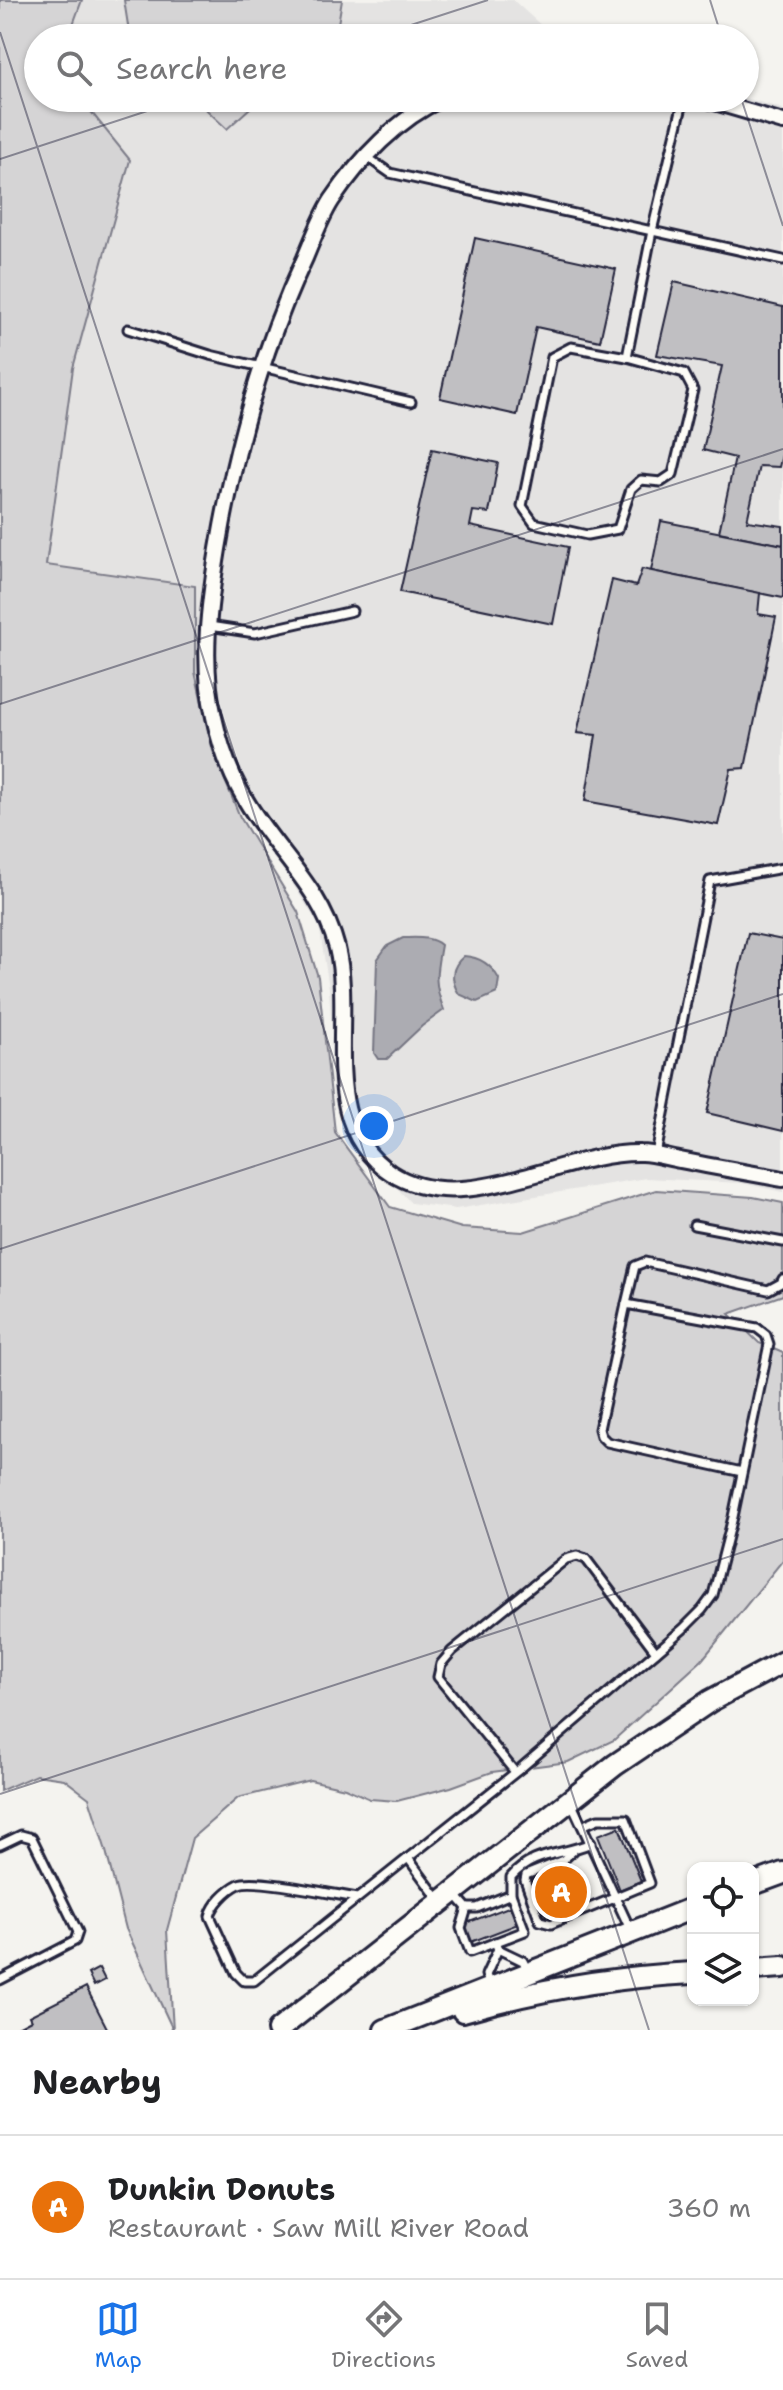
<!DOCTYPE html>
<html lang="en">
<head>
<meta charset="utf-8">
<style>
	:root { --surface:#fff; --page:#f6f6f6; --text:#202124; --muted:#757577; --line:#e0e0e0; --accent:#1a73e8 }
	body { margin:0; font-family:"Shantell Sans",sans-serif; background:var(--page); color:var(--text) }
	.controls { position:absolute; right:24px; bottom:24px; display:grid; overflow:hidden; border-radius:16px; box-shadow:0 2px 6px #0004 }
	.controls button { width:72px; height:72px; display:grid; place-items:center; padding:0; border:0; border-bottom:2px solid var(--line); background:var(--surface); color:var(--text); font:40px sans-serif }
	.you { position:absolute; left:374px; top:1126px; width:28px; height:28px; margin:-20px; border:6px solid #fff; border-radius:50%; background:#1a73e8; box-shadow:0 0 0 12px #1a73e833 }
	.badge { display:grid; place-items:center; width:52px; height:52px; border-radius:50%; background:var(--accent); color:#fff; font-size:26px; font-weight:700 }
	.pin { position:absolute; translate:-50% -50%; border:4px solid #fff; box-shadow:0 2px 8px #0006 }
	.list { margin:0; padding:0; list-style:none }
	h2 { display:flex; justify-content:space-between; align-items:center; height:104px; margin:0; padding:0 32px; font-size:34px }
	h2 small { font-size:26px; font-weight:400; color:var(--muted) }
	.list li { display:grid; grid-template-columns:52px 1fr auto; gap:24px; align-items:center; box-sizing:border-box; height:144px; padding:0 32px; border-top:2px solid var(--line) }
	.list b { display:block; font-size:30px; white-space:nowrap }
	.list p { margin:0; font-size:26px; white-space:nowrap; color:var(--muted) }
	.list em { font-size:26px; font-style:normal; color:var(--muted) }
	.icon { flex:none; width:44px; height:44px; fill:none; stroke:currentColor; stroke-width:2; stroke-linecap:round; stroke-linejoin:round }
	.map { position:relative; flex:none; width:783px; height:2030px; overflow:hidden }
	.search { position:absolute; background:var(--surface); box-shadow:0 2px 6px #0004; left:24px; right:24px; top:24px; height:88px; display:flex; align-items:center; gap:20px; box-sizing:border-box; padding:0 28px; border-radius:44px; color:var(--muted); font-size:30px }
	.sheet { height:248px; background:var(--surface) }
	nav { display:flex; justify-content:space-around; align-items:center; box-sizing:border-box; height:112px; border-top:2px solid var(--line); background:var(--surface); font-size:22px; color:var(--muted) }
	nav a { display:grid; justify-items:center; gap:4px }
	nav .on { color:var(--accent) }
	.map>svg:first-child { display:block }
	.built { fill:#e4e3e2 }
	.green { fill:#d5d4d5; stroke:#7c7b88; stroke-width:2 }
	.water { fill:#acacb2; stroke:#757582; stroke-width:2 }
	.building { fill:#c0bfc2; stroke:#22223b; stroke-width:2 }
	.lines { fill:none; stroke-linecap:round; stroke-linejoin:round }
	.service-casing { stroke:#22223b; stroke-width:13 }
	.minor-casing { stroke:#22223b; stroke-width:20 }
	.primary-casing { stroke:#22223b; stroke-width:26 }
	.service { stroke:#fdfcf7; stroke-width:7 }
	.minor { stroke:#fdfcf7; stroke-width:14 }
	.primary { stroke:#fdfcf7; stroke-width:20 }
	.ticks { fill:none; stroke:#22223b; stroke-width:2; stroke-opacity:0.45 }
</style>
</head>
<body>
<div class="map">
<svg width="783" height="2030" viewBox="0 0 783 2030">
	<rect width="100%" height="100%" fill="#f4f3ef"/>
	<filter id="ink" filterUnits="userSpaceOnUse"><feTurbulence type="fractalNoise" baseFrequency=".0125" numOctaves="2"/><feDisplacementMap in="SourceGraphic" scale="16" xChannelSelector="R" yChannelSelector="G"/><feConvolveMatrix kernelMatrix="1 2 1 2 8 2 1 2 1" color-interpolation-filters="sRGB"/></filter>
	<g filter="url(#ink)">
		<g class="built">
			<path d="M60 0H513L555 38H50Z"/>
			<path d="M38 98H745L783 109V1192L741 1183 646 1178 456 1209 411 1203 346 1133 334 1069 329 988 319 925 260 833 201 674 0 594Z"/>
		</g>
		<g class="green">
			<path d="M0 0H82L68 38H38V98H80L130 160 73 368 46 565 195 586V672L213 751 240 817 298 912 318 977 335 1132 390 1207 462 1228 523 1232 656 1190 753 1197 783 1203V1295L729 1314 759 1343 783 1353V1560L702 1660 614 1740 568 1762 492 1772 451 1787 397 1801 370 1799 345 1788 310 1780 238 1798 192 1838 167 1930 173 2030 126 1929 106 1851 89 1798 64 1779 36 1775 0 1791Z"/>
			<path d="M124 0H342L337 30 329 38H130Z"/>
			<path d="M194 98H261L227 129Z"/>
		</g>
		<g class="water">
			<path d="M403 938C416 938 431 936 441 945 436 974 433 982 444 1010L422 1026 387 1059H378L374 1053 377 960 387 946Z"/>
			<path d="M464 956C480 957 492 966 499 979L497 993 477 1002 459 994C450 980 451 967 464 956Z"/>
		</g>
		<g class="building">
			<path d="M475 238 616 269 600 341 536 327 517 415 440 398Z"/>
			<path d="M674 282 783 307V451L779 467 759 466 747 521 783 526V545L719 532 735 458 703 450 722 366 657 355Z"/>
			<path d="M432 449 498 463 489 513 473 511 470 526 568 547 553 624 400 592Z"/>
			<path d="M661 521 783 545V598L651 571Z"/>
			<path d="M642 569 760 593 758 614 776 617 745 768 731 769 718 825 585 801 596 735 577 733 612 580 636 586Z"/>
			<path d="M748 933 783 940V1131L707 1113Z"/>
			<path d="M619 1827 641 1881 620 1890 598 1835Z"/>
			<path d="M564 1868 578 1905 547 1918 532 1880Z"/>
			<path d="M511 1906 518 1924 471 1942 464 1924Z"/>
			<path d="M99 1968 105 1980 94 1986 88 1974Z"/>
			<path d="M86 1987 108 2030H12L31 2020 29 2016Z"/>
		</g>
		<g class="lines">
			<g class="service-casing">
				<g id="service">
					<path d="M367 157 390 173 783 260"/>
					<path d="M128 329 210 355 411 402"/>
					<path d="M571 347 627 357 684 373 693 390 673 474 661 482 641 480 631 489 618 529 587 535 534 523 522 506 552 357Z"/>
					<path d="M627 357 652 231 684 98"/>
					<path d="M209 626 255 633 352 611"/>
					<path d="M656 1154 710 881 783 868"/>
					<path d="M694 1225 783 1242"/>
					<path d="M626 1304 635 1266 645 1262 768 1290 781 1283 783 1279"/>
					<path d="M515 1772 438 1677 441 1664 452 1651 566 1559 577 1556 586 1559 656 1652"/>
					<path d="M571 1802 630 1929"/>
					<path d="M0 1845 21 1835 32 1838 78 1932 75 1941 0 1980"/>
					<path d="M573 1851 563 1860 526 1875 525 1880 540 1921 551 1924 650 1883 626 1819H598L584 1825"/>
					<path d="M454 1893 467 1908H477L511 1894"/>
					<path d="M357 1898C337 1895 253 1877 239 1884 227 1890 213 1904 210 1916L236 1973 244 1981H254L408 1858"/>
					<path d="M439 1900 408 1858 521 1768 683 1629 702 1610 713 1595 733 1517 769 1344 766 1335 757 1328 626 1304 599 1429 601 1436 607 1442 742 1472"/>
					<path d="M467 1908 461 1928 470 1952 525 1931 511 1894V1877C534 1851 561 1856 591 1843"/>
					<path d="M495 1942 498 1949 523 1961 528 1971"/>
					<path d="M491 1988 486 1975 498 1949"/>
				</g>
			</g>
			<g class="minor-casing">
				<g id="minor">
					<path d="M443 98C398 118 359 160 332 200 321 217 313 239 305 258 261 351 235 448 218 549 209 604 201 662 214 717 220 745 230 774 245 799 275 851 322 888 337 948 355 1022 315 1123 391 1173 464 1220 562 1151 641 1153 653 1153 668 1158 680 1160 714 1167 749 1173 783 1179"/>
					<path d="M701 98 783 122"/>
				</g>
			</g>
			<g class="primary-casing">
				<g id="primary">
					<path d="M753 1884 783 1873"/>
					<path d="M753 1969 783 1967"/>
					<path d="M463 2011C539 1989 614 1977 693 1973"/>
					<path d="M278 2030 615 1765 710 1701 783 1662"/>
					<path d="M385 2030 693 1908"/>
				</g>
			</g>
			<use href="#service" class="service"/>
			<use href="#minor" class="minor"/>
			<use href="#primary" class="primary"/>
		</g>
	</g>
	<path class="ticks" d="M710 0 722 38M0 32 649 2030M371 38 488 0M741 98 783 226M0 159 187 98M0 704 783 449M0 1249 783 994M0 1794 783 1539"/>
</svg>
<div class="controls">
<button><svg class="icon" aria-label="locate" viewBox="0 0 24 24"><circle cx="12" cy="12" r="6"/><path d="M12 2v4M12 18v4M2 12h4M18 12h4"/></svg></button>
<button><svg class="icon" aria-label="layers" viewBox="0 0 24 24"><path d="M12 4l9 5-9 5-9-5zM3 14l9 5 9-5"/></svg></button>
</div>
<div class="you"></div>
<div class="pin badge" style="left:561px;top:1892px;background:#e8710a">A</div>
<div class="search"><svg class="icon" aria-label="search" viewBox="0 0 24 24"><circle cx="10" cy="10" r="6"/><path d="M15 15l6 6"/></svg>Search here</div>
</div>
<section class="sheet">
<h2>Nearby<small></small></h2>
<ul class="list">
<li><span class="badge" style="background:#e8710a">A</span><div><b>Dunkin Donuts</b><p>Restaurant · Saw Mill River Road</p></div><em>360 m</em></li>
</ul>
</section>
<nav>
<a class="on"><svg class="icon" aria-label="map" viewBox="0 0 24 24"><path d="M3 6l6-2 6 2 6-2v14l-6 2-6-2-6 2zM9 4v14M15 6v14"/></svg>Map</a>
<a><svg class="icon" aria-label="directions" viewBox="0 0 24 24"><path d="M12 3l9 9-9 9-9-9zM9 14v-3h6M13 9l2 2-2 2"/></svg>Directions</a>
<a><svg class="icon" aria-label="saved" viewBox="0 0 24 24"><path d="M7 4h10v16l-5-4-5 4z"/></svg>Saved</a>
</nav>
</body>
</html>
